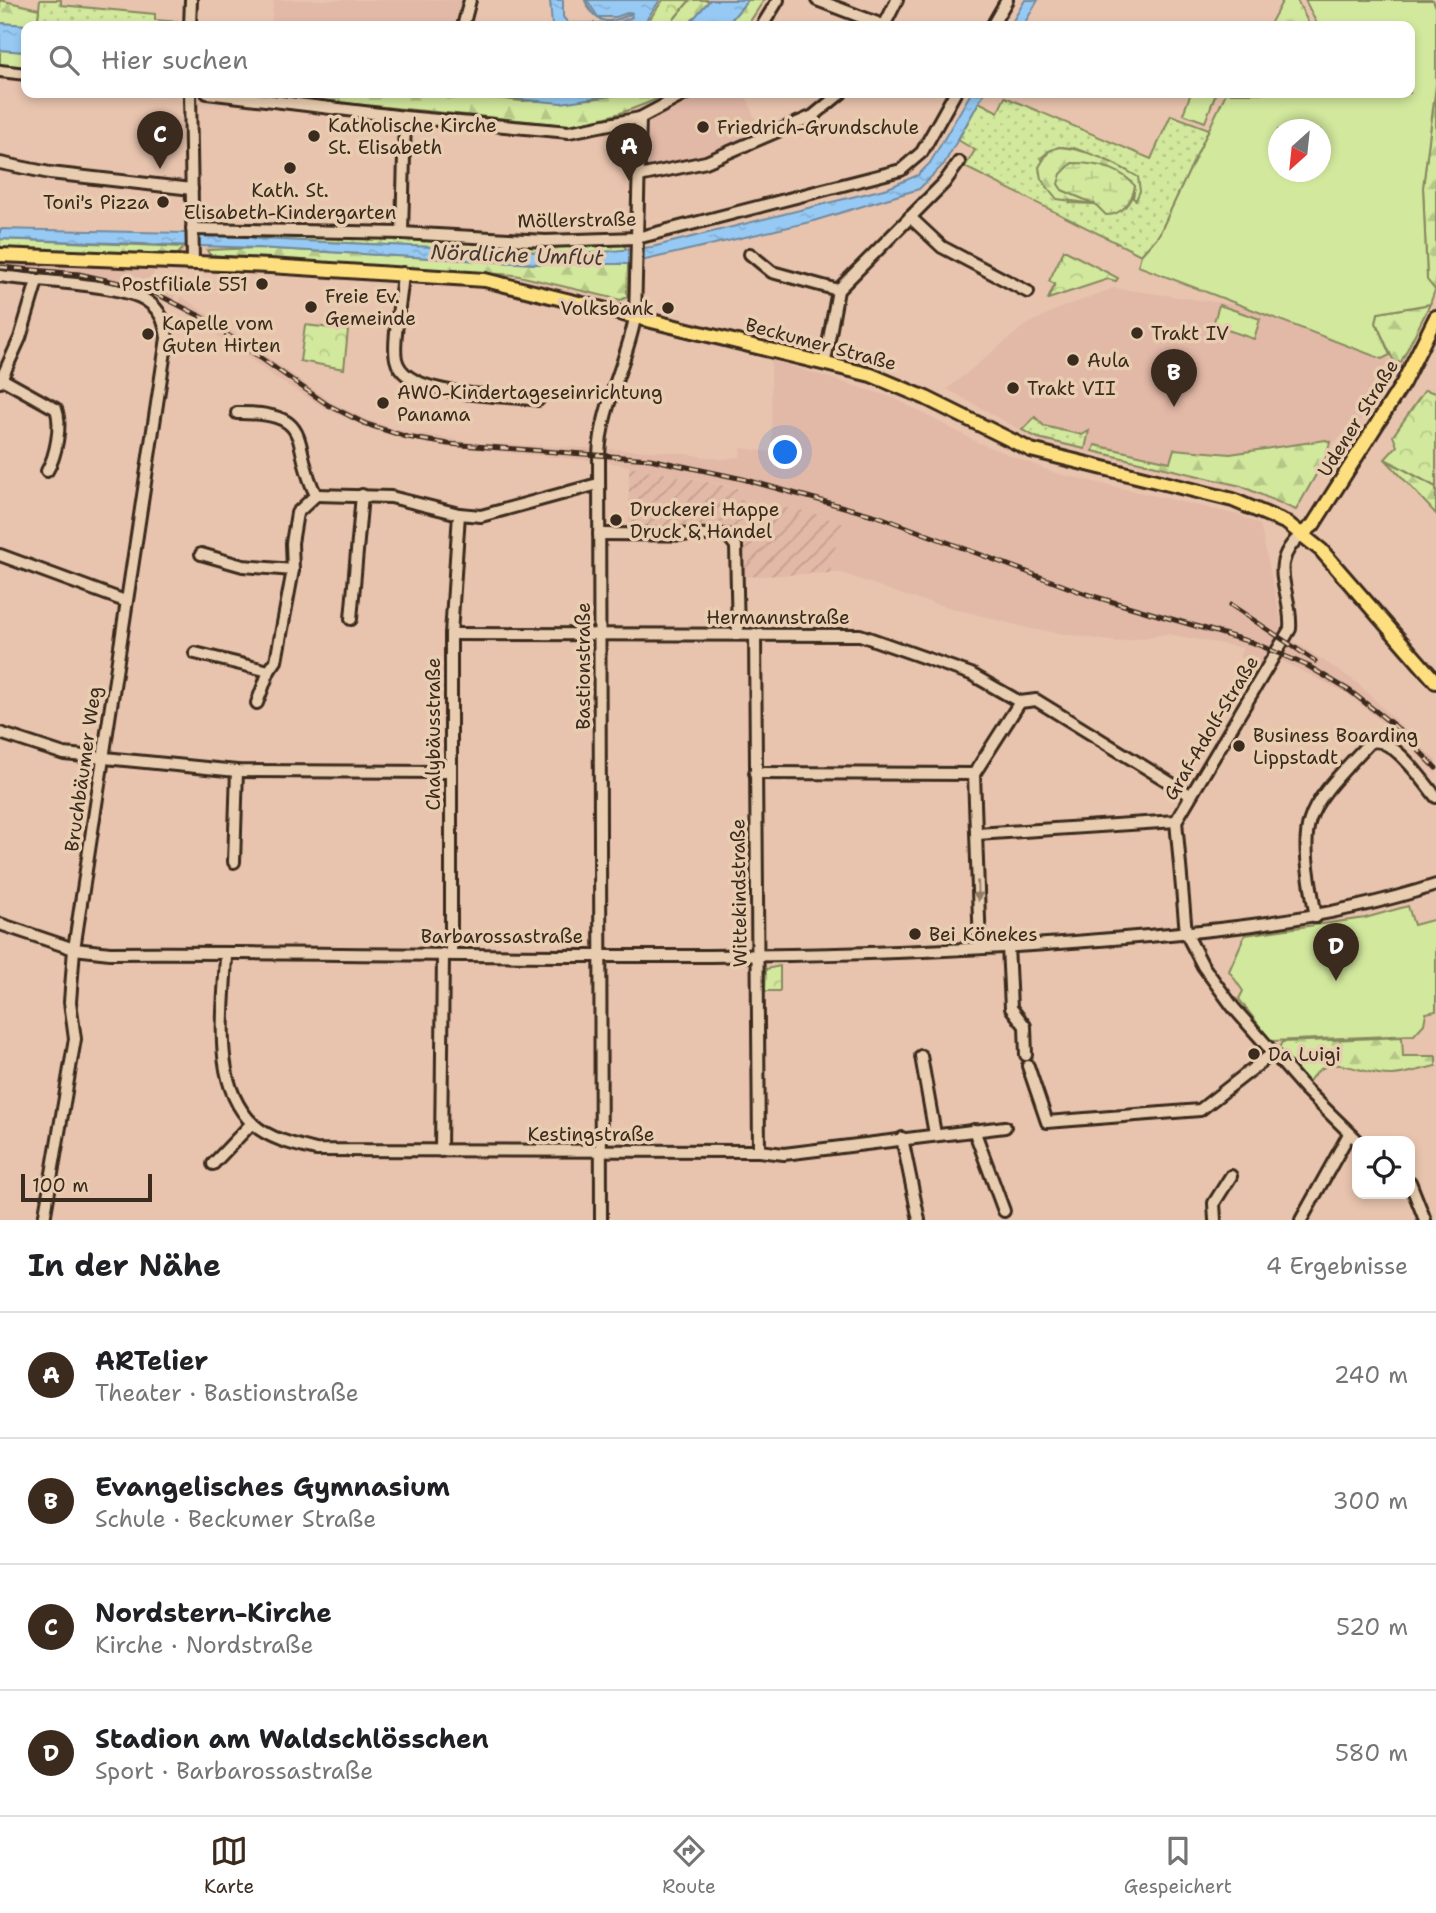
<!DOCTYPE html>
<html lang="de">
<head>
<meta charset="utf-8">
<style>
	:root { --surface:#fff; --page:#f2f2f2; --text:#202124; --muted:#757577; --line:#e0e0e0; --accent:#3b2a1e }
	body { margin:0; font-family:"Shantell Sans",sans-serif; background:var(--page); color:var(--text) }
	.controls { position:absolute; right:21px; bottom:21px; display:grid; overflow:hidden; border-radius:14px; box-shadow:0 4px 10px #0003 }
	.controls button { width:63px; height:63px; display:grid; place-items:center; padding:0; border:0; border-bottom:2px solid var(--line); background:var(--surface); color:var(--text); font:35px sans-serif }
	.compass { position:absolute; left:1268px; top:119px; width:63px; height:63px; border-radius:50%; background:var(--surface); box-shadow:0 4px 10px #0003; rotate:207deg }
	.scale { position:absolute; left:21px; bottom:18px; width:131px; box-sizing:border-box; padding-left:7px; border:4px solid #3b2a1e; border-top:0; font-size:19px; line-height:24px; white-space:nowrap; color:#3b2a1e; -webkit-text-stroke:5px #e8cdb0; paint-order:stroke }
	.you { position:absolute; left:786px; top:453px; width:24px; height:24px; margin:-18px; border:5px solid #fff; border-radius:50%; background:#1a73e8; box-shadow:0 0 0 10px #1a73e833 }
	.badge { display:grid; place-items:center; width:46px; height:46px; border-radius:50%; background:var(--accent); color:#fff; font-size:23px; font-weight:700 }
	.pin { position:absolute; translate:-50% -58px; filter:drop-shadow(0 2px 4px #0008) }
	.pin::after { content:''; position:absolute; top:37px; width:24px; height:21px; background:inherit; clip-path:polygon(0 0,100% 0,50% 100%) }
	.list { margin:0; padding:0; list-style:none }
	h2 { display:flex; justify-content:space-between; align-items:center; height:91px; margin:0; padding:0 28px; font-size:30px }
	h2 small { font-size:23px; font-weight:400; color:var(--muted) }
	.list li { display:grid; grid-template-columns:46px 1fr auto; gap:21px; align-items:center; box-sizing:border-box; height:126px; padding:0 28px; border-top:2px solid var(--line) }
	.list b { display:block; font-size:26px; white-space:nowrap }
	.list p { margin:0; font-size:23px; white-space:nowrap; color:var(--muted) }
	.list em { font-size:23px; font-style:normal; color:var(--muted) }
	.icon { flex:none; width:38px; height:38px; fill:none; stroke:currentColor; stroke-width:2; stroke-linecap:round; stroke-linejoin:round }
	.map { position:relative; flex:none; width:1436px; height:1220px; overflow:hidden }
	.search { position:absolute; background:var(--surface); box-shadow:0 4px 10px #0003; left:21px; right:21px; top:21px; height:77px; display:flex; align-items:center; gap:18px; box-sizing:border-box; padding:0 24px; border-radius:14px; color:var(--muted); font-size:26px }
	.sheet { height:595px; background:var(--surface) }
	nav { display:flex; justify-content:space-around; align-items:center; box-sizing:border-box; height:98px; border-top:2px solid var(--line); background:var(--surface); font-size:19px; color:var(--muted) }
	nav a { display:grid; justify-items:center; gap:4px }
	nav .on { color:var(--accent) }
	.map>svg:first-child { display:block }
	.built { fill:#e2b8a7 }
	.industrial { fill:url(#industrial-furrows) }
	.grass { fill:url(#grass-dots); stroke:#86895e; stroke-width:2; fill-rule:evenodd }
	.forest { fill:url(#forest-firs); stroke:#86895e; stroke-width:2 }
	.wetland { fill:url(#wetland-marsh); stroke:#86895e; stroke-width:2 }
	.park { fill:url(#park-crowns); stroke:#86895e; stroke-width:2 }
	.garden { fill:#d2e89d; stroke:#86895e; stroke-width:2; fill-rule:evenodd }
	.water { fill:url(#water-ripples); stroke:#728a9e; stroke-width:2 }
	.lines { fill:none; stroke-linecap:round; stroke-linejoin:round }
	.stream { stroke:#728a9e; stroke-width:2.5 }
	.minor-casing { stroke:#3b2a1e; stroke-width:16 }
	.major-casing { stroke:#3b2a1e; stroke-width:18 }
	.minor { stroke:#e8cdb0; stroke-width:10 }
	.major { stroke:#fedf80; stroke-width:12 }
	.rail-casing { stroke:#3b2a1e; stroke-width:5 }
	.rail { stroke:#e8cdb0; stroke-width:2.5; stroke-dasharray:8; stroke-linecap:butt }
	.oneway { fill:#927c67 }
	.poi-dot { fill:#3b2a1e; stroke:#e8cdb0; stroke-width:2.5 }
	.labels { text-anchor:middle; dominant-baseline:central; stroke-width:7; stroke-linejoin:round; paint-order:stroke }
	.poi-label { font-size:19px; fill:#3b2a1e; stroke:#e8cdb0; text-anchor:start }
	.street-label { font-size:19px; fill:#3b2a1e; stroke:#e8cdb0 }
	.water-label { font-size:21px; font-style:italic; fill:#443a33; stroke:#e8cdb0 }
</style>
</head>
<body>
<div class="map">
<svg width="1436" height="1220" viewBox="0 0 1436 1220">
	<defs>
		<pattern id="industrial-furrows" width="10" height="10" patternUnits="userSpaceOnUse" patternTransform="scale(1.75)"><rect width="10" height="10" fill="#e2b8a7"/><path d="M-1 1l2-2M0 10L10 0M9 11l2-2" fill="none" stroke="#c39e8f"/></pattern>
		<pattern id="grass-dots" width="8" height="8" patternUnits="userSpaceOnUse" patternTransform="scale(1.75)"><rect width="8" height="8" fill="#d2e89d"/><path d="M2 2h.1M6 6h.1" fill="none" stroke="#b5c787" stroke-width="1.8" stroke-linecap="round"/></pattern>
		<pattern id="forest-firs" width="22" height="20" patternUnits="userSpaceOnUse" patternTransform="scale(1.75)"><rect width="22" height="20" fill="#d2e89d"/><path d="M5 1l3.5 6h-7zM16 11l3.5 6h-7z" fill="#b5c787"/></pattern>
		<pattern id="wetland-marsh" width="20" height="14" patternUnits="userSpaceOnUse" patternTransform="scale(1.75)"><rect width="20" height="14" fill="#d2e89d"/><path d="M1 5h8M5 5V1M11 12h8M15 12V8" fill="none" stroke="#b5c787"/></pattern>
		<pattern id="park-crowns" width="20" height="18" patternUnits="userSpaceOnUse" patternTransform="scale(1.75)"><rect width="20" height="18" fill="#d2e89d"/><path d="M2 6a3 3 0 1 1 6 0M12 15a3 3 0 1 1 6 0" fill="none" stroke="#b5c787"/></pattern>
		<pattern id="water-ripples" width="26" height="14" patternUnits="userSpaceOnUse" patternTransform="scale(1.75)"><rect width="26" height="14" fill="#96caf4"/><path d="M2 4q2-2 4 0t4 0M15 11q2-2 4 0t4 0" fill="none" stroke="#82aed1"/></pattern>
	</defs>
	<rect width="100%" height="100%" fill="#e8c4ae"/>
	<filter id="ink" filterUnits="userSpaceOnUse"><feTurbulence type="fractalNoise" baseFrequency=".0143" numOctaves="2"/><feDisplacementMap in="SourceGraphic" scale="14" xChannelSelector="R" yChannelSelector="G"/><feConvolveMatrix kernelMatrix="1 2 1 2 8 2 1 2 1" color-interpolation-filters="sRGB"/></filter>
	<g filter="url(#ink)">
		<g class="built">
			<path d="M274 0H468L464 17 493 26H271Z"/>
			<path d="M699 93H742L748 100 760 133 702 158 648 171 649 121Z"/>
			<path d="M0 261 154 271 152 283 175 290 173 305 131 288 96 281 0 272Z"/>
			<path d="M1114 288 1272 310 1362 329 1396 366 1366 415 1332 444 1296 512 1241 488 1038 440 947 389 1023 327 1053 311Z"/>
			<path d="M181 296 330 401 368 420 406 432 477 443 671 452 721 459 740 457 741 448 772 452 771 360 894 398 977 442 1055 473 1239 515 1260 525 1281 621 1280 632 1356 682 1372 697 1436 761V774L1399 736 1348 694 1268 654 1259 668 1239 657 1243 648 1168 634 1116 642 1032 629 906 596 842 573H831L830 562 844 524 810 512 742 498 741 488 608 462 448 447 407 440 365 427 325 408 275 377 179 308Z"/>
		</g>
		<path class="industrial" d="M629 466 741 489 742 499 810 512 844 524 830 562 831 573 736 577V546L727 535 629 534Z"/>
		<g class="grass">
			<path d="M40 0H61V5L155 14V20L180 22 179 26H37Z"/>
			<path d="M1005 97 1151 159 1171 115 1209 129 1159 235 1141 255 965 167 975 150 958 140 979 102 998 112ZM1059 147 1074 148 1113 163 1136 199 1072 163 1093 204 1070 203 1041 158 1049 151Z"/>
			<path d="M231 234 402 237 547 246 623 244 628 252 582 254 259 239Z"/>
			<path d="M1035 417 1044 426 1082 435 1089 431 1085 449 1038 438 1022 430Z"/>
		</g>
		<g class="forest">
			<path d="M0 0 39 9 37 26 0 23Z"/>
			<path d="M690 0H710L687 26H668Z"/>
			<path d="M748 0H764L747 26H726Z"/>
			<path d="M0 50 26 52V71L0 68Z"/>
			<path d="M1436 85V287L1435 290 1427 280 1423 187Z"/>
			<path d="M241 93H448L522 101 593 99 626 93H669C635 110 605 120 568 125Z"/>
			<path d="M1059 147C1088 149 1114 163 1138 177L1140 191 1136 200 1133 198 1135 186 1062 190 1095 204 1057 199 1041 179 1039 167 1049 151Z"/>
			<path d="M0 239 184 247 178 254 155 255 14 250 0 249Z"/>
			<path d="M258 248 537 264H628L627 297 621 300 515 275 210 255 207 250Z"/>
			<path d="M1430 304 1401 362 1395 364 1376 323 1378 313Z"/>
			<path d="M1326 440 1330 442 1326 457 1296 510 1241 486 1093 451 1095 445 1170 462 1174 449 1230 454Z"/>
			<path d="M1385 459 1436 487V514Z"/>
			<path d="M1402 1037 1403 1056H1436V1066C1422 1069 1407 1074 1393 1075 1359 1077 1330 1046 1308 1083L1279 1048 1282 1042Z"/>
		</g>
		<path class="wetland" d="M1072 163C1095 163 1120 167 1135 186 1132 201 1123 215 1106 215L1095 204 1062 190 1058 184 1061 174Z"/>
		<g class="park">
			<path d="M663 0H690L668 26H645Z"/>
			<path d="M1283 0H1297L1310 26H1269Z"/>
			<path d="M1064 250 1118 278 1116 281 1108 279 1048 299 1055 284 1049 281Z"/>
			<path d="M305 325 348 330 344 369 300 361Z"/>
			<path d="M1425 390 1436 393V487L1385 459 1397 446 1393 436Z"/>
			<path d="M780 966V991H765L766 969Z"/>
		</g>
		<g class="garden">
			<path d="M1305 0H1433L1436 7V85L1423 187 1427 280 1435 290 1430 304 1378 313 1376 323 1390 355 1382 359 1138 266 1141 255 1159 235 1226 93H1410V26H1318ZM1278 130H1320V172H1278Z"/>
			<path d="M1191 93H1216L1205 122 1183 114Z"/>
			<path d="M1219 305 1260 319 1254 339 1213 325Z"/>
			<path d="M1408 906 1414 925 1436 919V1011L1426 1013 1424 1024 1414 1035 1271 1041 1239 999 1243 991 1229 971 1245 935 1365 918Z"/>
		</g>
		<g class="water">
			<path d="M550 0H563V17L568 23H618L632 17 630 12 616 17H598L587 0H660L642 26H552Z"/>
			<path d="M710 0H748L726 26H687Z"/>
			<path d="M1025 0H1038L1023 26H1010Z"/>
			<path d="M0 23 37 26H39H26V52L0 50Z"/>
			<path d="M448 93H626L561 103Z"/>
			<path d="M971 93H984L944 164 919 189 810 222 628 264H537L258 248 0 239V229L230 234 259 239 582 254 652 247 888 188 918 175 930 163Z"/>
		</g>
		<g class="lines">
			<path class="stream" d="M585 0C595 24 609 26 632 13"/>
			<g class="minor-casing">
				<g id="minor">
					<path d="M817 0 885 26"/>
					<path d="M464 23 470 0"/>
					<path d="M190 26 191 0"/>
					<path d="M762 26 778 0"/>
					<path d="M884 26 897 0"/>
					<path d="M992 26 1007 0"/>
					<path d="M0 71 26 74"/>
					<path d="M190 93 193 262"/>
					<path d="M207 93 405 117 569 132 640 118 687 93"/>
					<path d="M0 163 50 173 192 189"/>
					<path d="M639 176 706 162 813 116 841 93"/>
					<path d="M910 217 942 247 1028 292"/>
					<path d="M192 229 402 233 546 241 637 238 901 170 922 152 955 93"/>
					<path d="M402 233 405 117"/>
					<path d="M750 254 772 272 838 290"/>
					<path d="M403 273C402 294 392 342 396 359 404 399 504 394 538 400"/>
					<path d="M0 276C33 281 123 284 147 301 161 310 165 323 167 338L74 949 70 1002 75 1039 44 1220"/>
					<path d="M825 361 838 290 944 183 959 162"/>
					<path d="M2 379 56 409C62 425 56 456 47 471"/>
					<path d="M0 382 20 338 37 281"/>
					<path d="M316 495 391 497 459 514 481 516 598 484"/>
					<path d="M1303 533C1264 566 1293 589 1290 629L1176 821 1186 933 1203 966 1233 1007 1305 1089 1358 1141"/>
					<path d="M599 534 727 535 736 546 738 634"/>
					<path d="M201 554 243 566 293 570"/>
					<path d="M0 555 125 601"/>
					<path d="M351 619 362 495"/>
					<path d="M451 634 860 635 971 674 1020 702 1036 700 1190 795"/>
					<path d="M755 634 759 1151"/>
					<path d="M195 653 269 671 276 661 293 570 292 543 297 513 316 495C290 445 318 412 237 413"/>
					<path d="M257 703 269 671"/>
					<path d="M0 733 64 754 237 771 449 772"/>
					<path d="M755 773 974 774"/>
					<path d="M977 834 1176 821"/>
					<path d="M234 862 237 771"/>
					<path d="M1316 917C1298 816 1300 817 1369 743 1390 732 1424 782 1436 797"/>
					<path d="M0 924 74 949 110 953C422 951 736 966 1047 944 1179 934 1310 926 1436 885"/>
					<path d="M1008 946 1011 1008 1025 1026 1026 1055"/>
					<path d="M980 948 974 774 1020 702"/>
					<path d="M226 953C225 1006 210 1083 253 1124 269 1139 295 1145 316 1150L759 1151 784 1154 1005 1127"/>
					<path d="M451 954V634L459 514"/>
					<path d="M921 1056 935 1134"/>
					<path d="M1028 1066 1047 1122 1200 1110 1273 1053"/>
					<path d="M974 1130 1004 1211"/>
					<path d="M902 1138 919 1220"/>
					<path d="M441 1151 443 954"/>
					<path d="M213 1164 252 1123"/>
					<path d="M1410 1182 1425 1220"/>
					<path d="M601 1220 599 455C601 407 626 365 635 318L640 118"/>
					<path d="M1215 1220 1214 1203 1231 1176"/>
					<path d="M1301 1220 1349 1134"/>
				</g>
			</g>
			<g class="major-casing">
				<g id="major">
					<path d="M0 255 270 266 485 280 871 375 926 398 1031 450 1233 500 1287 523 1321 550 1436 682"/>
					<path d="M1303 533 1313 525 1403 383 1436 317"/>
				</g>
			</g>
			<use href="#minor" class="minor"/>
			<use href="#major" class="major"/>
			<g class="rail-casing">
				<g id="rail">
					<path d="M0 267 79 274 147 289 202 317 328 405 366 424 407 437 448 444 650 459 743 479 880 517 1086 594 1254 643 1308 666 1350 691 1396 727 1436 768"/>
					<path d="M1231 605 1315 661"/>
				</g>
			</g>
			<use href="#rail" class="rail"/>
		</g>
		<defs><path id="oneway-solid" d="M-6-.8H1V-3.2L6.5 0L1 3.2V.8H-6Z" transform="scale(1.75)"/></defs>
		<use class="oneway" href="#oneway-solid" transform="translate(978 891) rotate(88)"/>
	</g>
	<g class="poi-dot">
		<circle cx="703" cy="127" r="7"/>
		<circle cx="314" cy="136" r="7"/>
		<circle cx="290" cy="168" r="7"/>
		<circle cx="163" cy="202" r="7"/>
		<circle cx="262" cy="284" r="7"/>
		<circle cx="311" cy="307" r="7"/>
		<circle cx="668" cy="308" r="7"/>
		<circle cx="1137" cy="333" r="7"/>
		<circle cx="148" cy="334" r="7"/>
		<circle cx="1073" cy="360" r="7"/>
		<circle cx="1013" cy="388" r="7"/>
		<circle cx="383" cy="403" r="7"/>
		<circle cx="616" cy="520" r="7"/>
		<circle cx="1239" cy="746" r="7"/>
		<circle cx="915" cy="934" r="7"/>
		<circle cx="1254" cy="1054" r="7"/>
	</g>
	<g class="labels">
		<g class="poi-label">
			<text x="328" y="125">Katholische Kirche<tspan x="328" dy="22">St. Elisabeth</tspan></text>
			<text x="717" y="127">Friedrich-Grundschule</text>
			<text x="290" y="190" text-anchor="middle">Kath. St.<tspan x="290" dy="22">Elisabeth-Kindergarten</tspan></text>
			<text x="149" y="202" text-anchor="end">Toni's Pizza</text>
			<text x="248" y="284" text-anchor="end">Postfiliale 551</text>
			<text x="325" y="296">Freie Ev.<tspan x="325" dy="22">Gemeinde</tspan></text>
			<text x="654" y="308" text-anchor="end">Volksbank</text>
			<text x="162" y="323">Kapelle vom<tspan x="162" dy="22">Guten Hirten</tspan></text>
			<text x="1151" y="333">Trakt IV</text>
			<text x="1087" y="360">Aula</text>
			<text x="1027" y="388">Trakt VII</text>
			<text x="397" y="392">AWO-Kindertageseinrichtung<tspan x="397" dy="22">Panama</tspan></text>
			<text x="630" y="509">Druckerei Happe<tspan x="630" dy="22">Druck &amp; Handel</tspan></text>
			<text x="1253" y="735">Business Boarding<tspan x="1253" dy="22">Lippstadt</tspan></text>
			<text x="929" y="934">Bei Könekes</text>
			<text x="1268" y="1054">Da Luigi</text>
		</g>
		<g class="street-label">
			<text transform="translate(577 220) rotate(-1)">Möllerstraße</text>
			<text transform="translate(821 344) rotate(15)">Beckumer Straße</text>
			<text transform="translate(1358 418) rotate(-58)">Udener Straße</text>
			<text x="778" y="617">Hermannstraße</text>
			<text transform="translate(583 666) rotate(-90)">Bastionstraße</text>
			<text transform="translate(1211 728) rotate(-59)">Graf-Adolf-Straße</text>
			<text transform="translate(433 734) rotate(-90)">Chalybäusstraße</text>
			<text transform="translate(83 769) rotate(-82)">Bruchbäumer Weg</text>
			<text transform="translate(739 893) rotate(-91)">Wittekindstraße</text>
			<text x="502" y="936">Barbarossastraße</text>
			<text x="591" y="1134">Kestingstraße</text>
		</g>
		<g class="water-label">
			<text transform="translate(517 255) rotate(2)">Nördliche Umflut</text>
		</g>
	</g>
</svg>
<div class="controls">
<button><svg class="icon" aria-label="locate" viewBox="0 0 24 24"><circle cx="12" cy="12" r="6"/><path d="M12 2v4M12 18v4M2 12h4M18 12h4"/></svg></button>
</div>
<svg class="compass" viewBox="-18 -18 36 36"><path d="M0-13l5 13h-10z" fill="#e53935"/><path d="M0 13l5-13h-10z" fill="#757577"/></svg>
<div class="scale">100 m</div>
<div class="you"></div>
<div class="pin badge" style="left:629px;top:181px">A</div>
<div class="pin badge" style="left:1174px;top:407px">B</div>
<div class="pin badge" style="left:160px;top:169px">C</div>
<div class="pin badge" style="left:1336px;top:981px">D</div>
<div class="search"><svg class="icon" aria-label="search" viewBox="0 0 24 24"><circle cx="10" cy="10" r="6"/><path d="M15 15l6 6"/></svg>Hier suchen</div>
</div>
<section class="sheet">
<h2>In der Nähe<small>4 Ergebnisse</small></h2>
<ul class="list">
<li><span class="badge">A</span><div><b>ARTelier</b><p>Theater · Bastionstraße</p></div><em>240 m</em></li>
<li><span class="badge">B</span><div><b>Evangelisches Gymnasium</b><p>Schule · Beckumer Straße</p></div><em>300 m</em></li>
<li><span class="badge">C</span><div><b>Nordstern-Kirche</b><p>Kirche · Nordstraße</p></div><em>520 m</em></li>
<li><span class="badge">D</span><div><b>Stadion am Waldschlösschen</b><p>Sport · Barbarossastraße</p></div><em>580 m</em></li>
</ul>
</section>
<nav>
<a class="on"><svg class="icon" aria-label="map" viewBox="0 0 24 24"><path d="M3 6l6-2 6 2 6-2v14l-6 2-6-2-6 2zM9 4v14M15 6v14"/></svg>Karte</a>
<a><svg class="icon" aria-label="directions" viewBox="0 0 24 24"><path d="M12 3l9 9-9 9-9-9zM9 14v-3h6M13 9l2 2-2 2"/></svg>Route</a>
<a><svg class="icon" aria-label="saved" viewBox="0 0 24 24"><path d="M7 4h10v16l-5-4-5 4z"/></svg>Gespeichert</a>
</nav>
</body>
</html>
